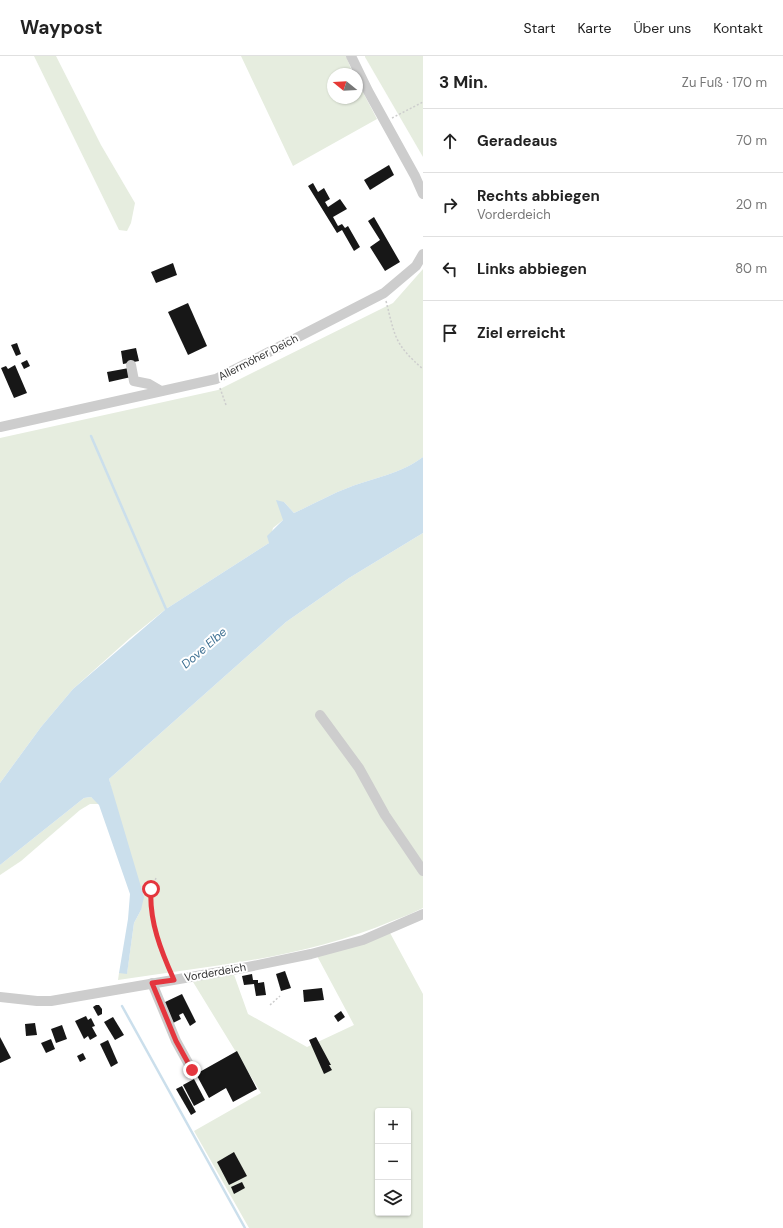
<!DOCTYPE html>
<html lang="de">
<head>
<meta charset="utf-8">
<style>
	:root { --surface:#fff; --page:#f2f2f2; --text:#222; --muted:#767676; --line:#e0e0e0 }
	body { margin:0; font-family:"DM Sans",sans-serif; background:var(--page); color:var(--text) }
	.controls { position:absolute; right:12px; bottom:12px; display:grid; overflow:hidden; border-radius:4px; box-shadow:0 1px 3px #0004 }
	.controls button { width:36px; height:36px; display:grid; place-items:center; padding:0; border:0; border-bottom:1px solid var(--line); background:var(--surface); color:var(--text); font:20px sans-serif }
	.compass { position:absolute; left:327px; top:12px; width:36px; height:36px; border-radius:50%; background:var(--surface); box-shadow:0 1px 3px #0004; rotate:288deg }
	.stop { position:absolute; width:12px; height:12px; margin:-9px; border:3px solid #e4363e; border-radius:50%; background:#fff }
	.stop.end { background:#e4363e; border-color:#fff; box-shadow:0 1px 4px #0008 }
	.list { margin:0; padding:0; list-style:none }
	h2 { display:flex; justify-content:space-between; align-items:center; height:52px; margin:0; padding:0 16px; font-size:17px }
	h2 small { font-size:13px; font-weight:400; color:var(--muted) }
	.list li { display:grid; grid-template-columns:26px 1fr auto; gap:12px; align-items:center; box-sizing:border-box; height:64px; padding:0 16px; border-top:1px solid var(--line) }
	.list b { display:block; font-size:15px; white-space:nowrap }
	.list p { margin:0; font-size:13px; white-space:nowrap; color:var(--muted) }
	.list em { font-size:13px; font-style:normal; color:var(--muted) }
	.icon { flex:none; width:22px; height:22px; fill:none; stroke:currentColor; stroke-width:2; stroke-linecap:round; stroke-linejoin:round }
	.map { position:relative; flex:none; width:423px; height:1172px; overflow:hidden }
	header { display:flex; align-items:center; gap:24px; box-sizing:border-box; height:56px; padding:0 20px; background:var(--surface); border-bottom:1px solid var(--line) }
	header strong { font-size:19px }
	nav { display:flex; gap:22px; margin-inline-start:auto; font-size:14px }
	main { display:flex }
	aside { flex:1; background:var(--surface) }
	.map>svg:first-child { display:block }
	.green { fill:#e6eddf; fill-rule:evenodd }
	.water { fill:#cbdfec }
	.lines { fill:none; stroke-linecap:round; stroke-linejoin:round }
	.stream { stroke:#cbdfec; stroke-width:2.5 }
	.building { fill:#171717 }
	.path { stroke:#cdcdcd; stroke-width:1.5; stroke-dasharray:2 2; stroke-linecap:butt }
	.minor { stroke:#cdcdcd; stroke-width:10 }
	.route { stroke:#e4363e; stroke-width:5 }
	.labels { text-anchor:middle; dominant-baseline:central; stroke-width:4; stroke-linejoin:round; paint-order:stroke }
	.street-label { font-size:11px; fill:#303030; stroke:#fff }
	.water-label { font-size:12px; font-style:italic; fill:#3e7092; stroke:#fff }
</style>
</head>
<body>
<header>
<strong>Waypost</strong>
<nav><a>Start</a><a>Karte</a><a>Über uns</a><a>Kontakt</a></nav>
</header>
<main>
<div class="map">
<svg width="423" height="1172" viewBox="0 0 423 1172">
	<rect width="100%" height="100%" fill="#fff"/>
	<g class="green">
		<path d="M34 0H56L101 89 135 147 131 167 127 175 119 174Z"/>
		<path d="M241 0H346L353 18H333V42H357V25L377 63 293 110Z"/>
		<path d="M365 0H423V101L365 1Z"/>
		<path d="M423 213V401C402 417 374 422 350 431 331 438 312 449 294 457L284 446 283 464 273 472 269 487 166 553 130 582 73 633 41 671 0 727V382L218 334 393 247Z"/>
		<path d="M423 477V852C413 857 403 861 392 865 306 902 210 910 118 924L119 917H127L134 867 141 854 109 723 286 566 349 522Z"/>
		<path d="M91 741 99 748H90L80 754 21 805 0 819V809L84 742Z"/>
		<path d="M389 875 423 938V1172H249L194 1075 261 1037 190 921 232 913 248 958 307 991 354 969 316 898ZM378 1055H408V1157H378Z"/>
	</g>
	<path class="water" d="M423 401V477L349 522 286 566 109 723 144 841 141 854 134 867 127 918 119 917 128 863 130 838 99 749 91 741 84 742 0 809V727L41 671 73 633 166 553 269 487 267 480 283 464 276 444 284 446 294 457C312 449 331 438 350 431 374 422 402 417 423 401Z"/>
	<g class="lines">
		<g class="stream">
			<path d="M91 380 166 553"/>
			<path d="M122 950 245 1172"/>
		</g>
	</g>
	<g class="building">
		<path d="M389 109 394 119 370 134 364 124Z"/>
		<path d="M313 127 318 136 324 132 330 143 325 146 328 151 340 143 347 153 333 161 338 170 342 168 345 172 348 170 360 191 354 195 342 174 337 177 308 130Z"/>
		<path d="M374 161 400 206 385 215 370 191 380 184 368 165Z"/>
		<path d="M173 207 177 219 156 227 151 216Z"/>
		<path d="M188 247 207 290 188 299 168 256Z"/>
		<path d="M17 287 21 298 16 300 11 289Z"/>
		<path d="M136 292 139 305 123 308 121 295Z"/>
		<path d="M27 304 30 310 24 313 21 307Z"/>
		<path d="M15 309 27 337 14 342 1 312 6 310 8 313Z"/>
		<path d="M129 312 131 321 109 326 107 316Z"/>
		<path d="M285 915 291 932 281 935 276 918Z"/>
		<path d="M252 918 253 924H258V927L264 926 266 939 256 940 254 928 244 929 242 920Z"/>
		<path d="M322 932 324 944 304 946 303 934Z"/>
		<path d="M182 938 196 966 190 970 183 957 179 959 181 963 173 967 163 947Z"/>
		<path d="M96 949H99L102 953V958L98 960 93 951Z"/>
		<path d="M341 955 345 961 338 966 334 960Z"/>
		<path d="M86 960 88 964 91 962 95 970 92 971 97 980 90 984 88 980 84 983 75 965Z"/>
		<path d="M113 961 124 979 115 984 104 966Z"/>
		<path d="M35 967 37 979 26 980 25 968Z"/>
		<path d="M62 969 67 983 56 987 51 973Z"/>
		<path d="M0 981 11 1002 0 1007Z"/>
		<path d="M316 981 331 1009H329L332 1014 324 1018 309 984Z"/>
		<path d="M51 983 55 993 46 997 41 987Z"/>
		<path d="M108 984 118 1007 111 1011 100 988Z"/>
		<path d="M237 995 257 1033 233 1046 226 1032 209 1042 196 1018Z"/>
		<path d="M83 997 86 1003 80 1006 77 1000Z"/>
		<path d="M194 1023 205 1044 194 1050 183 1029Z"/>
		<path d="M182 1030 196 1056 191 1059 176 1033Z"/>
		<path d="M234 1096 247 1120 229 1129 217 1106Z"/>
		<path d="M242 1126 245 1132 234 1138 231 1131Z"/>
	</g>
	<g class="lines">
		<g class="path">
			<path d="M392 62 423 46"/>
			<path d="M386 245C395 280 394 288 423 313"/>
			<path d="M220 332 226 349"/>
			<path d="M156 822C144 851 157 887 170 915"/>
			<path d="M270 949 280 940"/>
		</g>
		<g class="minor">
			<path d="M351 0 368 35 415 120 423 138"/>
			<path d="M131 309 134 325 149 328 161 335"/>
			<path d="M0 371 216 323 384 237 416 210 423 198"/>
			<path d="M320 659 359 712 385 759 423 815"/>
			<path d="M152 927 176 985 192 1014"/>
			<path d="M0 941 37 945H51L243 912 311 898 363 884 423 858"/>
		</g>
	</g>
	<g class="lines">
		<path class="route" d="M151 833C149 865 161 895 174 924L152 927 176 985 192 1014"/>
	</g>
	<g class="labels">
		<g class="street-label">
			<text transform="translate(258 301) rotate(-27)">Allermöher Deich</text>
			<text transform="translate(215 916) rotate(-10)">Vorderdeich</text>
		</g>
		<g class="water-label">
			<text transform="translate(204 592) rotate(-41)">Dove Elbe</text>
		</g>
	</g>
</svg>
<div class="controls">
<button>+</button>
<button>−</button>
<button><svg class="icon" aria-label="layers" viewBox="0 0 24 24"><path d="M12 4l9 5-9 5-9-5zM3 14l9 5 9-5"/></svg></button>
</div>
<svg class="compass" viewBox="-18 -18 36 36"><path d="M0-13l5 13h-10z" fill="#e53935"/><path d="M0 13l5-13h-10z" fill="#767676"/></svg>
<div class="stop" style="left:151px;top:833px"></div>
<div class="stop end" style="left:192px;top:1014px"></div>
</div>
<aside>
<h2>3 Min.<small>Zu Fuß · 170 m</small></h2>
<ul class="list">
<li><svg class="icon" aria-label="ahead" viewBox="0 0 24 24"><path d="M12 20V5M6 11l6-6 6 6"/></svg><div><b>Geradeaus</b></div><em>70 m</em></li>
<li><svg class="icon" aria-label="right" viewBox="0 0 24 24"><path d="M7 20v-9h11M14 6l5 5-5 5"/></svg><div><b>Rechts abbiegen</b><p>Vorderdeich</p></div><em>20 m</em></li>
<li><svg class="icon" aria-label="left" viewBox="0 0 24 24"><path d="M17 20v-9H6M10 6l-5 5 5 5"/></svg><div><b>Links abbiegen</b></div><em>80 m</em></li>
<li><svg class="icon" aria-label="arrive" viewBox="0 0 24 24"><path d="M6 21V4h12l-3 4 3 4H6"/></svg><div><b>Ziel erreicht</b></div></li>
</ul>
</aside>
</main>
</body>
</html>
